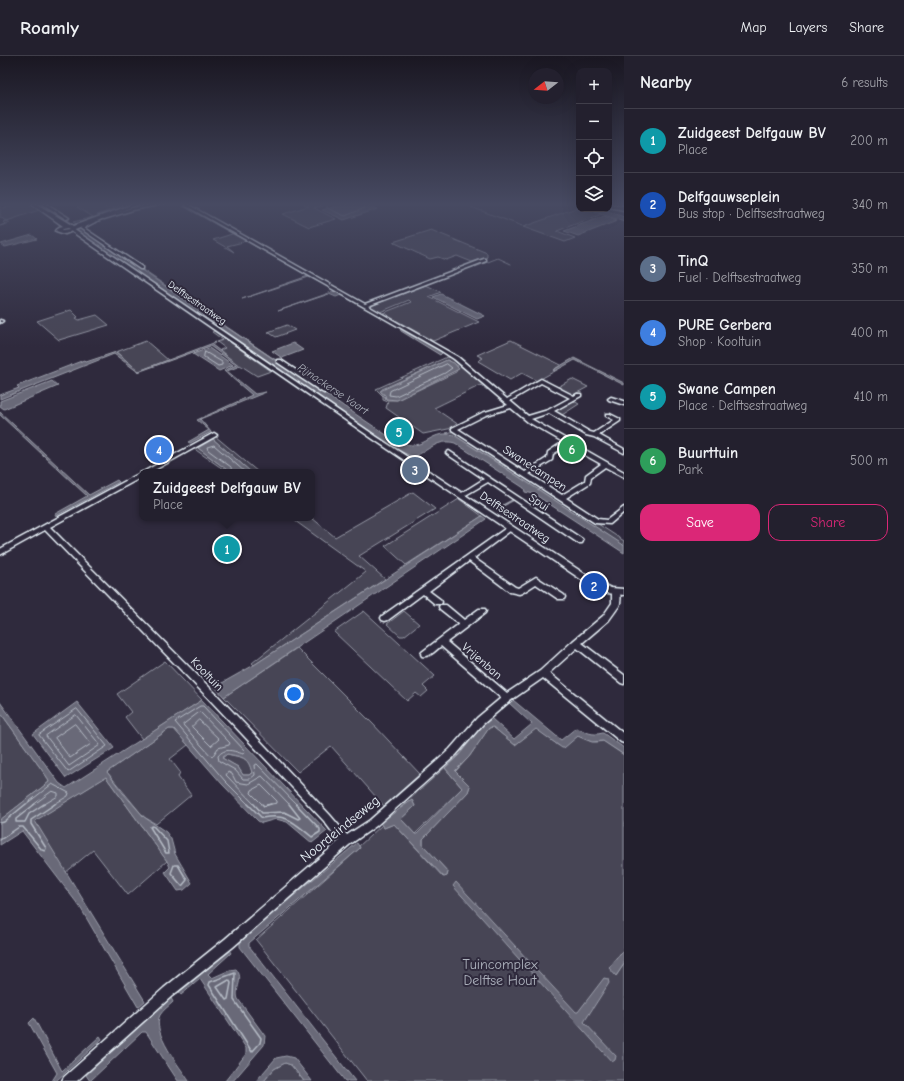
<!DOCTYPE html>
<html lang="en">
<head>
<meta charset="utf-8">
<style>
	:root { --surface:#23202e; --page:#2f2d3a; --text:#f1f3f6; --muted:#a3a3aa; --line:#403e4a; --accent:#db2777 }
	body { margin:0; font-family:"Comic Neue",sans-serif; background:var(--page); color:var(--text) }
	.controls { position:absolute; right:12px; top:12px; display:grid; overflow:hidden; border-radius:8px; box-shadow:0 4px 16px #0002 }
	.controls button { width:36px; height:36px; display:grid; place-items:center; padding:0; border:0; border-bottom:1px solid var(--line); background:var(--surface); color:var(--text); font:20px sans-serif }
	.compass { position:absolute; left:528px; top:12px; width:36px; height:36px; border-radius:50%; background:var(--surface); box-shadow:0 4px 16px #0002; rotate:253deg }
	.you { position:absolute; left:294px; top:638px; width:14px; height:14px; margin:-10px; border:3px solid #fff; border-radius:50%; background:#1a73e8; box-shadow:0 0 0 6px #1a73e833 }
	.badge { display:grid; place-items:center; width:26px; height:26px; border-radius:50%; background:var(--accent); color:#fff; font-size:13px; font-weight:700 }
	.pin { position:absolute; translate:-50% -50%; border:2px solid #fff; box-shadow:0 1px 4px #0006 }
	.popup { position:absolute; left:139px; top:413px; width:176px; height:52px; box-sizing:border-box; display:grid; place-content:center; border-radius:8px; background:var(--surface); filter:drop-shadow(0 1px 3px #0005); font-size:13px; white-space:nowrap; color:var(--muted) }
	.popup b { font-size:15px; color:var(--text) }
	.popup::after { content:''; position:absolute; left:50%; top:100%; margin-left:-8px; border:8px solid transparent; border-top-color:var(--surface) }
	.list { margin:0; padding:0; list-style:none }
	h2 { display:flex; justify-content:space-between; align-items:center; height:52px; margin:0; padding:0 16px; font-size:17px }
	h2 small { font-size:13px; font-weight:400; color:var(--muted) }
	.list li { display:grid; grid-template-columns:26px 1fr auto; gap:12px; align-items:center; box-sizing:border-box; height:64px; padding:0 16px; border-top:1px solid var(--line) }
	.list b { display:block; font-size:15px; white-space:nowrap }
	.list p { margin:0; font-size:13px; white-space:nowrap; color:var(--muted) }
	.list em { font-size:13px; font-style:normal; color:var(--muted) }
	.actions { display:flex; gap:8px; padding:12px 16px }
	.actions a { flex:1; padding:9px 0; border:1px solid var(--accent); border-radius:12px; text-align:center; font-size:14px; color:var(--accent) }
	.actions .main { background:var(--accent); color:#fff }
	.icon { flex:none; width:22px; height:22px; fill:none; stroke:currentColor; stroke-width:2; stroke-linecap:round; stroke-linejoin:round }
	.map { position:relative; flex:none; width:624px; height:1025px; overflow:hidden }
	header { display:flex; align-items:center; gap:24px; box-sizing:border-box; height:56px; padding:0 20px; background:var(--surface); border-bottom:1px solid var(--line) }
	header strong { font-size:19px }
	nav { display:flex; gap:22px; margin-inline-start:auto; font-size:14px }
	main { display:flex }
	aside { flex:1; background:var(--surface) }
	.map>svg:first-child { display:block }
	.green { fill:#464455; stroke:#979aa6; fill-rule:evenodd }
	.water { fill:#696978; stroke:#9c9fab; fill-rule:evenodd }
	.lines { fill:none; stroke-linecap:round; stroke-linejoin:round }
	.shore-far1 { stroke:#b5bbc5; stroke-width:1 }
	.shore { stroke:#b5bbc5; stroke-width:1.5 }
	.stream-far1 { stroke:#9c9fab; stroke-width:1 }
	.stream { stroke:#9c9fab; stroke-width:2 }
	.minor-casing { stroke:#e8f1f8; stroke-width:3 }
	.tertiary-casing { stroke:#e8f1f8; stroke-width:3 }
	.secondary-casing { stroke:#e8f1f8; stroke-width:3 }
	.primary-casing { stroke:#e8f1f8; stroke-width:3 }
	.minor { fill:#2f2a3d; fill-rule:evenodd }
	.tertiary { fill:#2f2a3d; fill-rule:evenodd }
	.secondary { fill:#2f2a3d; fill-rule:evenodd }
	.primary { fill:#2f2a3d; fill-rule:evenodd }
	.labels { text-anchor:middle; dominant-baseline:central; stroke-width:4; stroke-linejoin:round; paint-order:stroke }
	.far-street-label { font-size:10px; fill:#e8f1f8; stroke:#2f2a3d }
	.far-water-label { font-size:11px; font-style:italic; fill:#afb4be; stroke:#2f2a3d }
	.street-label { font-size:12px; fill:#e8f1f8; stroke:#2f2a3d }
	.near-street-label { font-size:14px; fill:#e8f1f8; stroke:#2f2a3d }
	.near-park-label { font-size:14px; fill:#afb4bf; stroke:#2f2a3d }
</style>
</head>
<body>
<header>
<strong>Roamly</strong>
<nav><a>Map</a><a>Layers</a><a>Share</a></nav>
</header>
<main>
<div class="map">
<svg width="624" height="1025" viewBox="0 0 624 1025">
	<rect width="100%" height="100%" fill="#2f2a3d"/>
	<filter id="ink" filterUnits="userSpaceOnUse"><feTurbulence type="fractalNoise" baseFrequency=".025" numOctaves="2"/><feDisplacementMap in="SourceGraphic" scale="8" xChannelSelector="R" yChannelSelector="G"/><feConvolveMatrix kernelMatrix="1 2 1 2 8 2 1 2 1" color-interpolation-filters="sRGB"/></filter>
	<g filter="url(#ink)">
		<g class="green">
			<path d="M20 148H29L39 154 7 165 10 167 0 170 5 168 3 166 6 165 0 161V149L3 152Z"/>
			<path d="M89 148H101L106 151 126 148 97 159 136 148 77 168 73 166 93 161 77 151Z"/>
			<path d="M304 148H329L314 152 336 163 309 171 283 158 309 150Z"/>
			<path d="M579 151V153H587L602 158 557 175 575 182 565 186 523 171Z"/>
			<path d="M80 173H82L292 315 83 175 81 178 286 318 284 317 77 176Z"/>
			<path d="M431 174 487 197V201L472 206 457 200 446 204 438 201 430 203 393 186Z"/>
			<path d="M235 177 256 189 244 183 245 184 243 186 227 190 234 196 213 184Z"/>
			<path d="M426 229 441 236 429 241 479 266 433 285 383 257 411 246 409 244 380 256 370 250Z"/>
			<path d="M71 254 78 261 76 262 79 264 97 259 109 269 59 284 37 265Z"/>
			<path d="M287 269 295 274 276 281 268 276Z"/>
			<path d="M214 275 271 315 257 320 240 309 238 310 220 294 225 292 217 286 223 284 212 276Z"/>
			<path d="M511 284 561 309 553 314 555 315 537 325 522 317 510 324 478 305 483 302 477 299Z"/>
			<path d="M146 285 168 304 139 315 116 296Z"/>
			<path d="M447 301 454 302 489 332 487 334 481 329 434 352 459 369 453 372 423 378 386 352 388 346 383 344V340L376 333ZM447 304 458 310 456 316 397 344H387L381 336 382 333Z"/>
			<path d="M572 323 588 331 573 339 556 332Z"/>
			<path d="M572 344 579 348 562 359 554 355Z"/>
			<path d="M455 375 507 408 503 410 457 381 446 377Z"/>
			<path d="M215 380 258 416H251L213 383 198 392 230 416H227L193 392Z"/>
			<path d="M508 409 624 485V490L504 411Z"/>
			<path d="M413 436 435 453 359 500 385 523 254 609 252 607 366 516 291 462H312L335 481Z"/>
			<path d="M459 443 482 460 406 509 385 490Z"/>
			<path d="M364 555 435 620 423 630 428 635 421 641 416 637 407 645 334 576Z"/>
			<path d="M404 555 419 568 404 580H400L387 568Z"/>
			<path d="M297 592 373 668 420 718 384 750 331 690 298 716 224 641Z"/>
			<path d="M165 605 202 644 142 683 125 661 131 656 117 638Z"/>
			<path d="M0 656 47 721 49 726 0 764Z"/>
			<path d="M493 671 515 689 536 672 559 690 578 680C586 684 594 688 603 685L624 699V893L619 899 616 920 624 908V1025H367L256 884 360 792 359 790 382 769 384 772 394 768 443 821 447 820 448 816 423 789V783L468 736 470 730 455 716 469 701 489 672Z"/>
			<path d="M169 673H174L188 689 170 703 180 716 178 721 191 739 156 768 144 761 107 716Z"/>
			<path d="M227 698C242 702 248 700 252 716L249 719H243L238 711 222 702Z"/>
			<path d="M460 698 445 712 462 732 415 778 401 763 415 750 412 744 400 752Z"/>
			<path d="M106 721 167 805 128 839 93 794 65 817 34 765Z"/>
			<path d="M285 1007 291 1009 304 1025H264L274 1013Z"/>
		</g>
		<g class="water">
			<path d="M37 148H43L391 382C426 402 426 372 454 379L622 488 624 490V497L534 438 525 436 524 432 455 387C438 382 428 395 413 401L396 393Z"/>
			<path d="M345 148H366L378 153 344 164 322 154Z"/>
			<path d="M183 150 332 233 309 221 242 243 308 220Z"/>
			<path d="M587 153H602L624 161V166Z"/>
			<path d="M604 160 617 165 578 180 564 175Z"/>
			<path d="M32 179 37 183 5 191 1 188Z"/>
			<path d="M335 235 401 272 403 275 443 296 440 299 401 275 400 272 341 239 336 241 329 238 278 255Z"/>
			<path d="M441 238 485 260 477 263 433 241Z"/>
			<path d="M216 286 212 289 240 310 227 315 255 338 266 336 200 363 211 376 190 387 188 386 209 374 197 364 252 339 224 315 236 309 210 290 138 316 114 298 0 343V339L19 332 17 330 84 304 86 306 116 296 139 315Z"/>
			<path d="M293 287 303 294 282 302 272 295Z"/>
			<path d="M209 292 233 309 219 315 193 298Z"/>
			<path d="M574 302 624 327V329L575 304 555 315 553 314Z"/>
			<path d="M447 304 454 307 459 313 397 344 386 343 385 339 380 335Z"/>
			<path d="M52 325 58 330 4 353 0 350V345Z"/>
			<path d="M0 356 89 439 117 424 119 426 56 460 55 458 87 440 0 359Z"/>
			<path d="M213 383 251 416H230L198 392Z"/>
			<path d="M482 460 486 463 224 641 215 631 254 609Z"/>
			<path d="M202 644 327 775 312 787 287 766 276 763 262 767 258 765 222 728 174 673H169L107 716 123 737 144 761 166 776 171 783 175 798 192 827 184 834 178 835 165 816 170 811 167 805 106 721 35 765 145 945 138 951 80 851 22 775 0 789V764L49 726 47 721 0 656V646L59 727 66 732ZM227 698C242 701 248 700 252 717L249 719H243L238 711 222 702Z"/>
			<path d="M513 644 561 684 576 672C587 676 591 680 603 677L624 692V699L603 685 592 686 578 680 564 692H562L536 673 515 689 493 671 489 672 469 701 455 715 470 730 468 736 423 783V789L448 816 447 820 444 821 394 768 384 772 380 767 412 744 415 750 401 763 415 778H417L462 732 445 712 459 699 486 665 491 662 514 683 532 668 509 647Z"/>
			<path d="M77 646 114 692 66 722 33 678Z"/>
			<path d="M357 787 360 792 249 887V890L355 1025H345L240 891V884Z"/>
			<path d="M456 826 576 956H578L604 922 608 923 609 927 584 966 616 1000 615 1004 612 1006 453 830Z"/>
			<path d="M624 893V908L616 920 609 912Z"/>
			<path d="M229 894 231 897 208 918 212 922 230 914 236 913C245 923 234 932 238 943L265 980 264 989 233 1025H225L246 998V992L200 923 181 939 179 936Z"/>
			<path d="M171 942 173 946C169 950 163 954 160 959 151 976 180 1011 189 1025H178L146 976H142L90 1025 86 1019Z"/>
			<path d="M34 962 62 1015 100 980 102 983 56 1025H52L57 1017 29 967Z"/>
			<path d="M286 1000 294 1002 312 1025H304L291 1009 285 1007 274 1013 264 1025H256L276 1002Z"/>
		</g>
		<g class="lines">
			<g class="shore-far1">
				<path d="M327 148V152L345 160 365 152V148"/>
				<path d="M205 296 222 306V309L218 310 204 301Z"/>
				<path d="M447 308 452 312 445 317 396 340 389 339 390 335Z"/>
				<path d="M232 416 231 411 208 394 207 391 214 389 245 416"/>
				<path d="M77 653 107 690 68 716 39 679Z"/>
				<path d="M200 656 230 687 229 689 218 692 212 701 183 669Z"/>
				<path d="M76 659 100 689 69 710 46 680Z"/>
				<path d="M199 664 219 683 211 690 192 671Z"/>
				<path d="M75 668 91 688 70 702 55 682Z"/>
				<path d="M25 749 52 728 69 737 68 740 53 749"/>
				<path d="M33 749 52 735 58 737V740L43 749"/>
				<path d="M249 749 225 725 175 666 200 650H203L245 695 243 698C234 695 225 691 218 700L219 705 235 714 243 723H250L255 719 254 709 257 708 297 749"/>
				<path d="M255 749 226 719 228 716 232 718 236 726 248 728 262 720 290 749"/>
				<path d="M263 749 251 737 252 734 261 729 277 745V747L266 749"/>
			</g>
			<g class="shore">
				<path d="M35 748 16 763V766H25L29 758 44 748"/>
				<path d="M248 748 262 762C287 757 293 766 312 781L320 776V773L296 748"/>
				<path d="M254 748 262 757 284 756 298 763 300 762 289 748"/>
				<path d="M262 748 264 750 271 748"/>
				<path d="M0 767 4 766 26 748"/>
				<path d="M153 770 167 785 169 797H166L150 771Z"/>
				<path d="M0 784 19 771H23L42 794 45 795 46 792 31 768V764L55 748"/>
				<path d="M174 809H178L187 824 182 830 171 817Z"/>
				<path d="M235 917 234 944 261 982 260 987 252 996 209 929 210 926Z"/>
				<path d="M229 924 231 927 228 943 226 944 217 931Z"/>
			</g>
			<g class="stream-far1">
				<path d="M100 148 106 152"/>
				<path d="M171 148 183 149"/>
				<path d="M463 148 522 170"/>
				<path d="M86 149 92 148"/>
				<path d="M149 151 170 148"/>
				<path d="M117 159 138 153"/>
				<path d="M475 211 498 202 511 208"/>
			</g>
			<path class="stream" d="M502 450 515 443"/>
			<g class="minor-casing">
				<g id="minor">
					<path d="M43 148H47L69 162 66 163Z"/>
					<path d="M158 148H163L133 154 104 163 102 162 131 152Z"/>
					<path d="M183 148H187L365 248 484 203H486V205L368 250 458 301 507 343 541 323 574 340 577 338H581V340L554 355 590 376 594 377 614 364 606 360V358H610L620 363V365L599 379 624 393V397L594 381 586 379 549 357 531 363 624 416V421L605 411 591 421 590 427 566 442 598 463 607 464 624 451V456L610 468 595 467 452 374V372L482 357 508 349 454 303 440 294ZM541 327 570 342 548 354 528 360 510 345ZM511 352 528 366 563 386 548 396 547 402 525 416 458 373 486 359ZM567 389 601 408 586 419 585 425 562 439 529 418 552 404 553 398Z"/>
					<path d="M92 165 95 166 84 172 142 211V213H140L80 172Z"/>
					<path d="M0 264 3 265 0 267Z"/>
					<path d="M277 304H281L327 335 324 337 322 336 277 306Z"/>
					<path d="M611 341 624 345V349L609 344 608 343Z"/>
					<path d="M214 377 217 379 216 380 151 416H143Z"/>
					<path d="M449 395 582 483 583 485 582 487H578L488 426 464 440H460L459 439 460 438 484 423 447 398 446 397Z"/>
					<path d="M142 416V421L50 471 218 640 330 759 347 779 370 764 437 705 450 693 477 662 501 642 441 590C436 594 429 602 422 600L421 598 422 596 459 568 440 553 439 551 440 549H446L464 564 479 553H485L486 555 485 557 447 586 507 637 540 615 573 585 603 560 612 547V536L613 534H619C621 538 621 546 619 550L609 564 582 587 624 619V628L621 627 577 592 549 617 624 678V687L621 686 543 622 510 645 483 668 456 699 376 770 349 789 233 891 172 940 77 1025H62L64 1021 164 932 225 883 339 785 324 765 212 646 45 474 0 499V493Z"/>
					<path d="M509 470H511L514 472 474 502 515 531 518 532 536 521 564 539 565 541 564 543H558L536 528 522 537 519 538 510 536 469 505 429 535 441 544 442 546 441 548H435L423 538 388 564 385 565 382 564 381 562 382 560Z"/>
				</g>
			</g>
			<g class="tertiary-casing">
				<path id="tertiary" d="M71 173H73L377 381 591 522 611 532 624 533V539L607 537 585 526 373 383 71 175Z"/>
			</g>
			<g class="secondary-casing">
				<path id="secondary" d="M32 148H37L73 170 134 148H139L65 178 56 175 59 171 63 170ZM68 172 70 173 62 174 63 173Z"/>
			</g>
			<g class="primary-casing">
				<path id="primary" d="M609 148 624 150V154L609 151Z"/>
			</g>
			<use href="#minor" class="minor"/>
			<use href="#tertiary" class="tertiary"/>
			<use href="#secondary" class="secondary"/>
			<use href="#primary" class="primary"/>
		</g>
	</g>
	<linearGradient id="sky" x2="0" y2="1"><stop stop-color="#1a1722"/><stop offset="0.51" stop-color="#474a62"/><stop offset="1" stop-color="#474a62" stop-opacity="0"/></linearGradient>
	<rect width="624" height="291" fill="url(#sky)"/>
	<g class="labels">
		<g class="far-street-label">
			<text transform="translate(197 247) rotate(35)">Delftsestraatweg</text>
		</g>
		<g class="far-water-label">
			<text transform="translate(333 333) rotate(34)">Pijnackerse Vaart</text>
		</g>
		<g class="street-label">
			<text transform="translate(535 412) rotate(33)">Swanecampen</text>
			<text transform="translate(539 446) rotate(33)">Spui</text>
			<text transform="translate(515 461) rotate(34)">Delftsestraatweg</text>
			<text transform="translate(482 605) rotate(41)">Vrijenban</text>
			<text transform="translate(207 618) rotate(46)">Kooltuin</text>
		</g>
		<g class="near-street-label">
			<text transform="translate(340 773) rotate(-39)">Noordeindseweg</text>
		</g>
		<g class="near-park-label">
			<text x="500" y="908">Tuincomplex<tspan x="500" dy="16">Delftse Hout</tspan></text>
		</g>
	</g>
</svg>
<div class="controls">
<button>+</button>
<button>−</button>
<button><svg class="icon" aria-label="locate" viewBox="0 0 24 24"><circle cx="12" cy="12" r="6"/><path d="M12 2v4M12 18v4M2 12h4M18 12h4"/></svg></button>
<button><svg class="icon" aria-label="layers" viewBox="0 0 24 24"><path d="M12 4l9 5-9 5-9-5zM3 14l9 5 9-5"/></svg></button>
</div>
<svg class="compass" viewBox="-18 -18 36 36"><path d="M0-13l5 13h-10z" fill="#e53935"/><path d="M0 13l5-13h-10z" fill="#a3a3aa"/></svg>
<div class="you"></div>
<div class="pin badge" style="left:227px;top:493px;background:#0f9aa8">1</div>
<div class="popup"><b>Zuidgeest Delfgauw BV</b>Place</div>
<div class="pin badge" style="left:594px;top:530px;background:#1a4fb4">2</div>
<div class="pin badge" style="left:415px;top:414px;background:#5c6f8a">3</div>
<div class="pin badge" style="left:159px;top:394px;background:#3f7fe0">4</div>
<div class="pin badge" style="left:399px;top:376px;background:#0f9aa8">5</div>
<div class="pin badge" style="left:572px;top:393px;background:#2e9e5b">6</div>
</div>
<aside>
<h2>Nearby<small>6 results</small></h2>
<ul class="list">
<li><span class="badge" style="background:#0f9aa8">1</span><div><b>Zuidgeest Delfgauw BV</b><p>Place</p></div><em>200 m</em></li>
<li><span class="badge" style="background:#1a4fb4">2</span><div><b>Delfgauwseplein</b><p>Bus stop · Delftsestraatweg</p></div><em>340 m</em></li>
<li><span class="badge" style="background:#5c6f8a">3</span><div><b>TinQ</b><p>Fuel · Delftsestraatweg</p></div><em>350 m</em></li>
<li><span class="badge" style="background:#3f7fe0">4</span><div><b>PURE Gerbera</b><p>Shop · Kooltuin</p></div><em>400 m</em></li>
<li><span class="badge" style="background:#0f9aa8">5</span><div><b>Swane Campen</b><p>Place · Delftsestraatweg</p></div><em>410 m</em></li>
<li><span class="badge" style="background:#2e9e5b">6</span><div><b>Buurttuin</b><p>Park</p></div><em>500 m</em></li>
</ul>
<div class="actions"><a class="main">Save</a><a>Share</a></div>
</aside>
</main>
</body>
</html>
